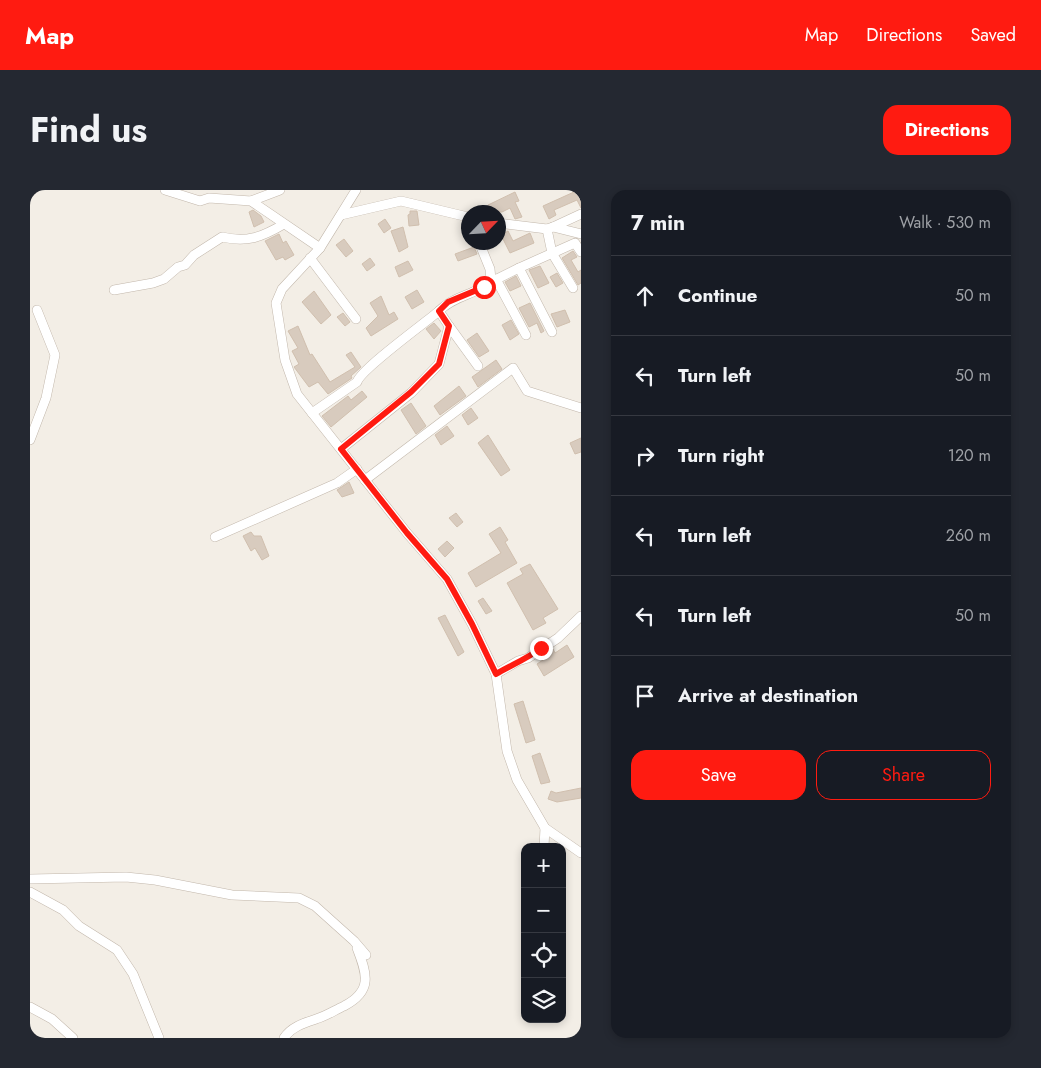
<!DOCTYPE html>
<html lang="en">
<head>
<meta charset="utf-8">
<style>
	:root { --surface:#171b24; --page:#242831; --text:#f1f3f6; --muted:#9ea1a6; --line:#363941; --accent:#ff1b11 }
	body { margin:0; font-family:Jost,sans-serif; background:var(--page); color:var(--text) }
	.controls { position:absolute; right:15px; bottom:15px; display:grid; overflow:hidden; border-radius:10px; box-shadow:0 2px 8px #0003 }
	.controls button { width:45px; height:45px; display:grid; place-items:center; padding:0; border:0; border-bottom:1px solid var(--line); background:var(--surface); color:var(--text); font:25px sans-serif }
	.compass { position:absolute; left:431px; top:15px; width:45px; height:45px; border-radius:50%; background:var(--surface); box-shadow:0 2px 8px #0003; rotate:65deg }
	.stop { position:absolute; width:15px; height:15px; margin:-11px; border:4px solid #ff1b11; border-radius:50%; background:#fff }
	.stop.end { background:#ff1b11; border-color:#fff; box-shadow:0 1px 5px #0008 }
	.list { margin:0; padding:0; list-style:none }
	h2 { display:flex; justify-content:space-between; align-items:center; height:65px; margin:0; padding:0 20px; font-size:21px }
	h2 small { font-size:16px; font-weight:400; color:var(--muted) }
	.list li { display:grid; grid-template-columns:32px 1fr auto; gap:15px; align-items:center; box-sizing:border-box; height:80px; padding:0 20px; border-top:1px solid var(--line) }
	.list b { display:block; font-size:19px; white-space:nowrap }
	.list em { font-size:16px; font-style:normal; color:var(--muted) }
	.actions { display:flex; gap:10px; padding:15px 20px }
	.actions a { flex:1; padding:11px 0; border:1px solid var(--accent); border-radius:15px; text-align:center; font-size:18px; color:var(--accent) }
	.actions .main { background:var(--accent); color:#fff }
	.icon { flex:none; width:28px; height:28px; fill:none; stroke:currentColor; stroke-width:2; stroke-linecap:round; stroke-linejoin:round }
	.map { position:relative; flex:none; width:551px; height:848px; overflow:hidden; border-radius:15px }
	header { display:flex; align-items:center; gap:30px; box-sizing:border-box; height:70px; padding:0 25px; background:var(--accent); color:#fff }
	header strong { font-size:24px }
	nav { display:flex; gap:28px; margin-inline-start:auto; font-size:18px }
	.intro { display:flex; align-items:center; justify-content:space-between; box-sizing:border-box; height:120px; padding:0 30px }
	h1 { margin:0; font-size:35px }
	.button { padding:12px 22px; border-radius:15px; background:var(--accent); color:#fff; font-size:18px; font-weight:700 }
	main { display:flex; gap:30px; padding:0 30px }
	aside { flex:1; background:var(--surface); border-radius:15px; box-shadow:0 2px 8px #0003 }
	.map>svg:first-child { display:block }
	.building { fill:#d8cbbe; stroke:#d0bfae }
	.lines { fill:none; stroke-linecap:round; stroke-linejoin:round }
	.street-casing { stroke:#c2b7ab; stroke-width:10 }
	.street { stroke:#fff; stroke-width:9 }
	.route { stroke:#ff1b11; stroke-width:6 }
</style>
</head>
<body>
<header>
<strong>Map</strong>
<nav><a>Map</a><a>Directions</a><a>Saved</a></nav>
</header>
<div class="intro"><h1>Find us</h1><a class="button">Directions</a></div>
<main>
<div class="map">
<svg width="551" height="848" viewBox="0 0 551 848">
	<rect width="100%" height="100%" fill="#f3eee6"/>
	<g class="building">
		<path d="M543 0H551V18L547 10 524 20 526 25 519 29 513 16 544 2Z"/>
		<path d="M485 2 489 11 485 12 492 27 485 29 480 18 472 22H462L458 15Z"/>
		<path d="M223 20 231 26 234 32 224 37 219 22Z"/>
		<path d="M380 21H387L389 35 379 36 378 25 380 24Z"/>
		<path d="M355 29 361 38 354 43 348 34Z"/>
		<path d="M373 37 378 57 369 62 361 41Z"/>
		<path d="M478 41 483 51 500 43 504 53 480 63 471 45Z"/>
		<path d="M249 44 253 53 256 51 264 65 255 70 253 67 246 70 235 51Z"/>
		<path d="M314 49 323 61 316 67 306 55Z"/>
		<path d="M444 57 447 64 428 71 425 64Z"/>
		<path d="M543 61 547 67 541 70 548 82 551 80V93L548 95 532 68Z"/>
		<path d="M340 68 345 75 337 81 332 74Z"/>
		<path d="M378 71 383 80 369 87 365 77Z"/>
		<path d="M510 76 519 93 508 98 499 80Z"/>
		<path d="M527 83 533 93 526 97 520 87Z"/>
		<path d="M486 86 491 96 480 101 475 92Z"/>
		<path d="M387 100 394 112 382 119 375 107Z"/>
		<path d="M284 101 301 125 291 134 272 112Z"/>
		<path d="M351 106 359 125 364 122 368 129 341 146 336 138 348 126 340 113Z"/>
		<path d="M500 113 514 141 511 143 507 133 499 137 489 118Z"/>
		<path d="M535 120 540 132 527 137 521 124Z"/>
		<path d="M313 123 320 132 315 136 307 127Z"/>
		<path d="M481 130 489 144 480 150 472 135Z"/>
		<path d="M404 133 411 141 404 149 396 139Z"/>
		<path d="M268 136 280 165 282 164 300 192 325 177 316 165 321 162 331 177 321 186 322 188 298 204 288 192 279 197 264 177 269 174 262 161 268 158 258 141Z"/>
		<path d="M447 143 459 161 449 167 437 150Z"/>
		<path d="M466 170 472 179 448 197 442 187Z"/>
		<path d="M429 196 436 206 410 225 404 216Z"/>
		<path d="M332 201 337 207 301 237 292 226 318 206 321 210Z"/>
		<path d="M381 213 396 236 386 244 371 220Z"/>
		<path d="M441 218 448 228 438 235 432 225Z"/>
		<path d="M417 236 424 246 411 255 405 245Z"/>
		<path d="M458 245 480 280 471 286 448 253Z"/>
		<path d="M551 248V262L545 264 540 253Z"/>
		<path d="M319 292 324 303 312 307 307 300Z"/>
		<path d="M426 323 433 332 427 337 419 328Z"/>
		<path d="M470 337 478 350 475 352 487 373 446 397 438 383 471 363 459 344Z"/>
		<path d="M221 342 224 346H231L239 366 232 370 225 358 221 361 213 346Z"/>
		<path d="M417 351 424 358 415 367 408 359Z"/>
		<path d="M500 374 528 419 513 428 516 433 503 440 477 393 493 384 490 379Z"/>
		<path d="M453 408 462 421 456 424 448 411Z"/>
		<path d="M415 425 434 462 428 466 408 428Z"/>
		<path d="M537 455 544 467 514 486 507 474 513 470 511 467 523 459 525 463Z"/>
		<path d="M493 511 505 550 496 553 484 514Z"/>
		<path d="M510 563 520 592 511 594 502 566Z"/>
		<path d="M551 598V608L527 612 518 609 521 601 526 603Z"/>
	</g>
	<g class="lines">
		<g class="street-casing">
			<g id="street">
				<path d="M135 0 170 11 179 8 221 11 290 58"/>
				<path d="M326 0 290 58 252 99 246 113 255 170 267 204 377 343 417 389 442 434 466 484 477 561 487 590 515 638 551 663"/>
				<path d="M221 11 250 0"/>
				<path d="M311 25 371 11 438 27"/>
				<path d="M468 33 517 39 523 37 551 44"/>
				<path d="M523 37 551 24"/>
				<path d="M517 39 522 63 543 98"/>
				<path d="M280 68 326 129"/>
				<path d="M489 78 545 53 551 62"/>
				<path d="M466 89 496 145"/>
				<path d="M459 93 489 78 522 142"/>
				<path d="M84 100 123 93 134 89 148 77 155 75 164 65 192 47C217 53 232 47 254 34"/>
				<path d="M419 136 448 176"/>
				<path d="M282 223 327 192C331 179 395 133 409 121"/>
				<path d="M0 250 16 208 25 165 7 120"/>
				<path d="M311 259 381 203 409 174 419 136 409 121C424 105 450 104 461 90L460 79 449 52"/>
				<path d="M335 290 483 178 497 201 551 218"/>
				<path d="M185 347 307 293 327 279"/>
				<path d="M466 484 488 471 498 468 528 448 551 426"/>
				<path d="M514 657 515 638"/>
				<path d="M0 689 96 687 125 690 202 705 269 708 285 716 324 751 336 765"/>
				<path d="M0 702 33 720 49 736 87 760 103 784 129 848"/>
				<path d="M0 817 22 829 43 848"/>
				<path d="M254 848C261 837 274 833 286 829 296 826 305 820 314 816 343 801 337 784 327 758"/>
			</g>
		</g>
		<use href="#street" class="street"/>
	</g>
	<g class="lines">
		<path class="route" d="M454 97 418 112 409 121 419 136 409 174 381 202 311 259 377 343 417 389 442 434 466 484C481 475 497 469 511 458"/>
	</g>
</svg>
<div class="controls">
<button>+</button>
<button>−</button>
<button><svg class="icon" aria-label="locate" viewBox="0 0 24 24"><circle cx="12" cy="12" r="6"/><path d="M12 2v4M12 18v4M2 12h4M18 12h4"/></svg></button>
<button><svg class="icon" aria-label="layers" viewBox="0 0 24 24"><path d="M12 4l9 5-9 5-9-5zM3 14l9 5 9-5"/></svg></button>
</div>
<svg class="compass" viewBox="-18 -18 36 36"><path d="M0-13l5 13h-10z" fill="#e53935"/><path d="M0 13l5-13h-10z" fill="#9ea1a6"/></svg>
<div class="stop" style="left:454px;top:97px"></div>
<div class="stop end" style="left:511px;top:458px"></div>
</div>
<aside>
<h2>7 min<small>Walk · 530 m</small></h2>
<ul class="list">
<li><svg class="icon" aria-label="ahead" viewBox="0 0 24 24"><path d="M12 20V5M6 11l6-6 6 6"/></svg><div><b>Continue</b></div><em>50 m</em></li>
<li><svg class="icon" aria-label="left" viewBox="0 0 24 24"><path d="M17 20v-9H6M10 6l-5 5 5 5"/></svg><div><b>Turn left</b></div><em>50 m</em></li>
<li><svg class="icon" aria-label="right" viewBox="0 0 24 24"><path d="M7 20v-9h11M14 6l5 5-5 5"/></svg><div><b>Turn right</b></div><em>120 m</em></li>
<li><svg class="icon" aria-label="left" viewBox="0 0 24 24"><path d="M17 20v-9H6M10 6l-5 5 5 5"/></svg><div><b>Turn left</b></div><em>260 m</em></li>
<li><svg class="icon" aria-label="left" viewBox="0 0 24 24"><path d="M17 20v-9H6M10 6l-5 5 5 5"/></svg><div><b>Turn left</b></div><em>50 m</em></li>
<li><svg class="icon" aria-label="arrive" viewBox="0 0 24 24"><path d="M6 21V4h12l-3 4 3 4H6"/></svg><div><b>Arrive at destination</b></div></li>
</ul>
<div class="actions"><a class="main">Save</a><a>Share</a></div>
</aside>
</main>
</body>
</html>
